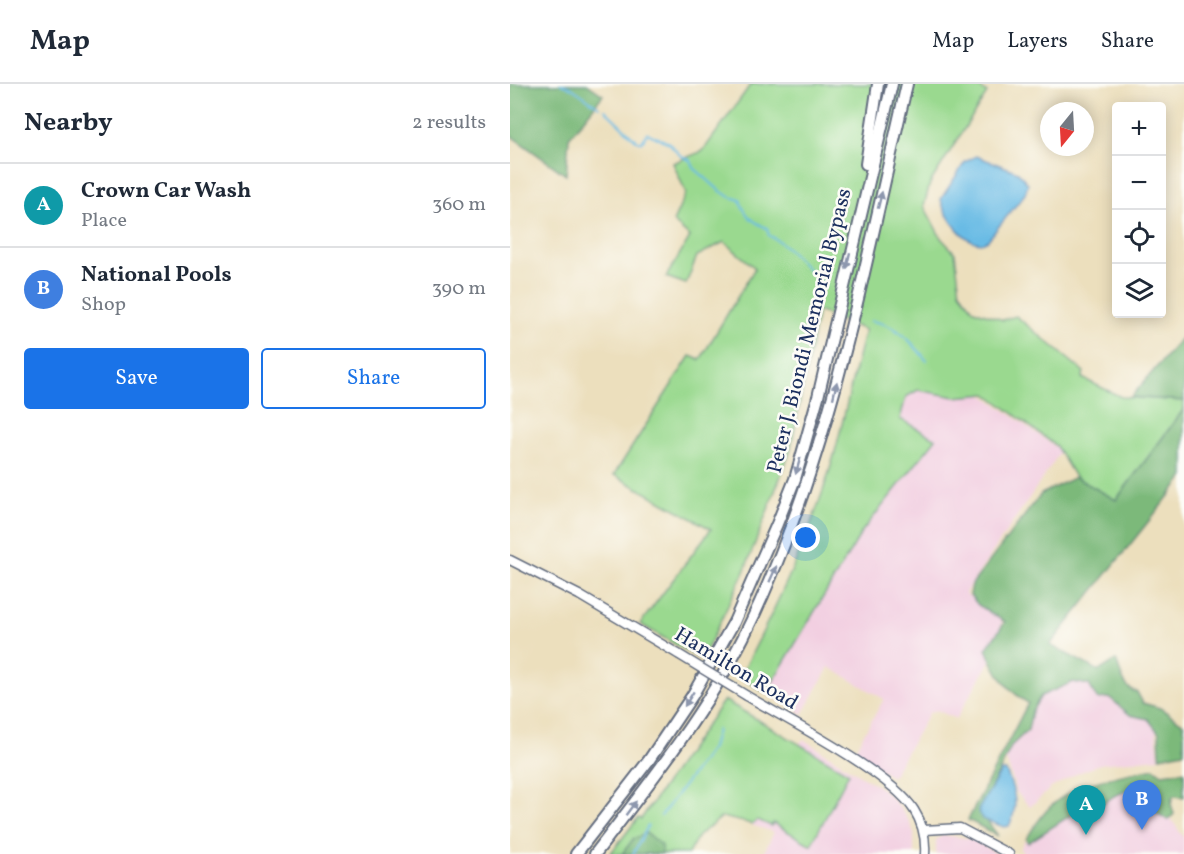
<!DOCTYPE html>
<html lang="en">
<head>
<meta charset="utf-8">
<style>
	:root { --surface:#fff; --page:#f2f2f3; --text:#1f2937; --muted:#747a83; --line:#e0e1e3; --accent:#1a73e8 }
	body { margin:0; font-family:Vollkorn,serif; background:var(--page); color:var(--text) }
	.controls { position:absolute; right:18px; top:18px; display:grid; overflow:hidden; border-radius:6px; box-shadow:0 3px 15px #0003 }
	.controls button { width:54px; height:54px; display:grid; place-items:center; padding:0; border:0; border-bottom:2px solid var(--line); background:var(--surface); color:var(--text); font:30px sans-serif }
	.compass { position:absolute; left:530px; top:18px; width:54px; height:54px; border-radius:50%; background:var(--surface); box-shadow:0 3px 15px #0003; rotate:198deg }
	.you { position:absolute; left:296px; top:454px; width:21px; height:21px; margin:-15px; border:4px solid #fff; border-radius:50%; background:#1a73e8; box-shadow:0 0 0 9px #1a73e833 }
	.badge { display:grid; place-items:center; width:39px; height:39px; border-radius:50%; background:var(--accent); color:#fff; font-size:20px; font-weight:700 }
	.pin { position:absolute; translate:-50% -50px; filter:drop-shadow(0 2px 3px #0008) }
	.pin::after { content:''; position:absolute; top:32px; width:21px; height:18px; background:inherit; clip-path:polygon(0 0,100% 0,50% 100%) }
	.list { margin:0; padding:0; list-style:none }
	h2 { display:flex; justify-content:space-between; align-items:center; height:78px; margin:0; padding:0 24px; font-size:26px }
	h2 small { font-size:20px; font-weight:400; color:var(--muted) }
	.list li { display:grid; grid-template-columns:39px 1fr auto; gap:18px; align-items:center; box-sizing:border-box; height:84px; padding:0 24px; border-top:2px solid var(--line) }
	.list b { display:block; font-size:22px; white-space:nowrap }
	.list p { margin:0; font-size:20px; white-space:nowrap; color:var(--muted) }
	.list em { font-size:20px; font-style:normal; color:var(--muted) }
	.actions { display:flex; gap:12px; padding:18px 24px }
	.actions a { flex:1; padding:14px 0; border:2px solid var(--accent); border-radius:6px; text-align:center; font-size:21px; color:var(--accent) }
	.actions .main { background:var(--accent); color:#fff }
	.icon { flex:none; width:33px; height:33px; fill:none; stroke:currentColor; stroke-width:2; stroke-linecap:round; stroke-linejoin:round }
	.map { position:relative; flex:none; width:674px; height:770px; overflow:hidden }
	header { display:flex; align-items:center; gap:36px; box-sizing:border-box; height:84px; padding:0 30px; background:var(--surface); border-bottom:2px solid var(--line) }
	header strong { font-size:28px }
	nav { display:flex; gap:33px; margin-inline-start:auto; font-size:21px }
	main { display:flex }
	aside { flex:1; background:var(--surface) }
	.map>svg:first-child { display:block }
	.built { fill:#f2cfe1 }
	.green { fill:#9ad98f; stroke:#5a8476; stroke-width:1.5 }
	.forest { fill:#7bb97a; stroke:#4b746c; stroke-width:1.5 }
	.water { fill:#69bbe5; stroke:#4275a2; stroke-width:1.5 }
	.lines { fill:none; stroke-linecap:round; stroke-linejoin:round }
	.stream { stroke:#69bbe5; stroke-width:2 }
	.secondary-casing { stroke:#646d7f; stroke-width:11 }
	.highway-casing { stroke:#646d7f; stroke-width:14 }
	.secondary { stroke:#fff; stroke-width:8 }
	.highway { stroke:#fff; stroke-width:10 }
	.secondary-bridge-casing { stroke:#646d7f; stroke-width:11; stroke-linecap:butt }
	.secondary-bridge { stroke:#fff; stroke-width:8 }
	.oneway { fill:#8d97ae }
	.labels { text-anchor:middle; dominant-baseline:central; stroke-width:5; stroke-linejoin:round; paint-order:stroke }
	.street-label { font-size:21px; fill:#1b2f5e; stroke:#fdfcf7 }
</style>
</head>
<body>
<header>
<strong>Map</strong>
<nav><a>Map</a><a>Layers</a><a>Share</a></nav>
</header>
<main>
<aside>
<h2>Nearby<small>2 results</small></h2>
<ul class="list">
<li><span class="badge" style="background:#0f9aa8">A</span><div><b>Crown Car Wash</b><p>Place</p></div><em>360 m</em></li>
<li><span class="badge" style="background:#3f7fe0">B</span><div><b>National Pools</b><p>Shop</p></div><em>390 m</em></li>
</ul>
<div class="actions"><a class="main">Save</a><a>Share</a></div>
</aside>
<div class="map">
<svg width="674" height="770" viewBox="0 0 674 770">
	<rect width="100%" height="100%" fill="#fdfcf7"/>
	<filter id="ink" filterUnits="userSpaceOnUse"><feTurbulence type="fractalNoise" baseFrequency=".0167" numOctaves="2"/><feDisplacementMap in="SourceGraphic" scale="12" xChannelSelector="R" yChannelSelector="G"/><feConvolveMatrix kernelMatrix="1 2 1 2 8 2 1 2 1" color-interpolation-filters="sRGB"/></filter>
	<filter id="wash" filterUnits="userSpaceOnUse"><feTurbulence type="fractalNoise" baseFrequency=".008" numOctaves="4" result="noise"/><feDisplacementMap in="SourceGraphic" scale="24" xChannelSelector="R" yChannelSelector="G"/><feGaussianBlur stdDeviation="1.35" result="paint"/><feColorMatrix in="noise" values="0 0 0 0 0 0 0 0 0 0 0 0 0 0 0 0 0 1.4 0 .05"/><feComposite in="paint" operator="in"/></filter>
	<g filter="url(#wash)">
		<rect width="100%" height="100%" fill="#ecdfbd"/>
		<g class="built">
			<path d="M398 298 475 312 551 367 455 509 492 537 484 570 446 635 427 626 419 629 382 693 343 669 374 615 319 583 293 630 256 609 353 446 425 355 390 335Z"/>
			<path d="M578 592 645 638 649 674 590 680 564 691 541 704 520 723 507 709 495 672 530 608Z"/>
			<path d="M293 655 372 705 383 715 399 737 404 749V770H253L264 748 241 741Z"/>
			<path d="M633 694 674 754V770H514L510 765 514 757 572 721Z"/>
			<path d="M433 751 461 755 488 770H426V756Z"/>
		</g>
		<g class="green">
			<path d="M241 0H465L477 9 420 99 414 122 431 154 445 169 450 208 464 226 493 236 506 232 574 288 572 294 611 313 674 317V325L606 416 565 393 546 362 477 310 445 313 408 306 396 313 390 335 426 355 353 446 256 609 230 593C266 523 301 451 323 375 335 332 343 289 355 246L308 227 280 368 234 488 192 576 130 540 201 445 104 391 180 272 190 276 245 184 214 158 187 172 176 200 156 193 180 153 163 138 176 109 163 79 193 67Z"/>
			<path d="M214 616 339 689 301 761 263 739 261 742 248 736 242 740 212 733 188 752 178 770H100L128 734 131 735Z"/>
		</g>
		<g class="forest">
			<path d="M0 0H77L93 11 59 54 56 91 0 51Z"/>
			<path d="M674 251V317L621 313Z"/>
			<path d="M674 325V393L540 561 589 587 606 576C611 588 613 605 627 608L633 619 650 624 674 640V668L650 673 649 649 638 635 620 631 600 614 587 615 579 601 563 598 531 612 522 627 518 646 502 661 470 727 488 752 458 736 518 619C496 606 486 588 476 565L495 538 468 521 460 511 462 500 531 410 565 393 606 416Z"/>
			<path d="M644 684 652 690 674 687V713L663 712 661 720 664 730 658 736 645 728 640 703H626L604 712 585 725 567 727 518 759 516 755C523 745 531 731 541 722 568 697 609 692 644 684Z"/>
			<path d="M136 749 152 762 151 770H112L123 755Z"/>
		</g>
		<g class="water">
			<path d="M466 72 508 88 518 100 515 110 478 156C460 169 433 131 431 115L455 78Z"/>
			<path d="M491 687H496C505 707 509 722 499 742L494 743 472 735 468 726Z"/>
		</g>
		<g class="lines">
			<g class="stream">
				<path d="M51 0 62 4 89 23"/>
				<path d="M95 26 128 58H132L137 49 159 59 170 71 181 77 184 84 209 106 218 112 230 116C235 132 243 138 257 144L259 152C271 154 302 191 315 202"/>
				<path d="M361 237C387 240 401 257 417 277"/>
				<path d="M151 732 202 664 207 646"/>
				<path d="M123 770 138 742"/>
			</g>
		</g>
	</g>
	<g filter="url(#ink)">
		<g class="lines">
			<g class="secondary-casing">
				<g id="secondary">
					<path d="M0 476 69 511 168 570"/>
					<path d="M237 612C279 637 381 689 404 726 413 740 416 754 415 770"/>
					<path d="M414 746 450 744 499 770"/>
				</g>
			</g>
			<g class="highway-casing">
				<g id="highway">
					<path d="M356 80 368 0"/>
					<path d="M66 770 139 676 182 612 224 538 267 440 285 395 308 313 382 0"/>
					<path d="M85 770C138 701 193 632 233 554 320 380 353 187 397 0"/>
				</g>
			</g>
			<use href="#secondary" class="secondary"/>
			<use href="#highway" class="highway"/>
			<g class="secondary-bridge-casing">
				<path id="secondary-bridge" d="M168 570 237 612"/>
			</g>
			<use href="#secondary-bridge" class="secondary-bridge"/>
		</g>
		<defs><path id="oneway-solid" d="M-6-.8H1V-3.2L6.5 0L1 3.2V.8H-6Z" transform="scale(1.5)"/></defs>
		<g class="oneway">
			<use href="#oneway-solid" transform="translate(370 116) rotate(-76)"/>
			<use href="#oneway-solid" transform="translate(338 177) rotate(103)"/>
			<use href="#oneway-solid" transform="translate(325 306) rotate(-77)"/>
			<use href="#oneway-solid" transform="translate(288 382) rotate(106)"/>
			<use href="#oneway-solid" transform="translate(263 490) rotate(-66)"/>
			<use href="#oneway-solid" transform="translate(179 615) rotate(122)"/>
			<use href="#oneway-solid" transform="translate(121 724) rotate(-53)"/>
		</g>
	</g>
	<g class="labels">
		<g class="street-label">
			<text transform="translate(300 247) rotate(-76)">Peter J. Biondi Memorial Bypass</text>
			<text transform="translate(226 585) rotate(31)">Hamilton Road</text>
		</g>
	</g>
</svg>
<div class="controls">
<button>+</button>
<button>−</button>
<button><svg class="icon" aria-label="locate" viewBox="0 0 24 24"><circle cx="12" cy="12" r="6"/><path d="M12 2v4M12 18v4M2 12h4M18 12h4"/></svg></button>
<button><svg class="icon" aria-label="layers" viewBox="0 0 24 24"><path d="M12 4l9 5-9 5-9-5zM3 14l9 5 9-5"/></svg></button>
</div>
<svg class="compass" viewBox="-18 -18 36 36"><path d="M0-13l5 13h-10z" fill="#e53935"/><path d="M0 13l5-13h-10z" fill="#747a83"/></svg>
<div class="you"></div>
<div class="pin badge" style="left:576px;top:751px;background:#0f9aa8">A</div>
<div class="pin badge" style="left:632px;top:746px;background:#3f7fe0">B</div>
</div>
</main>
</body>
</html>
